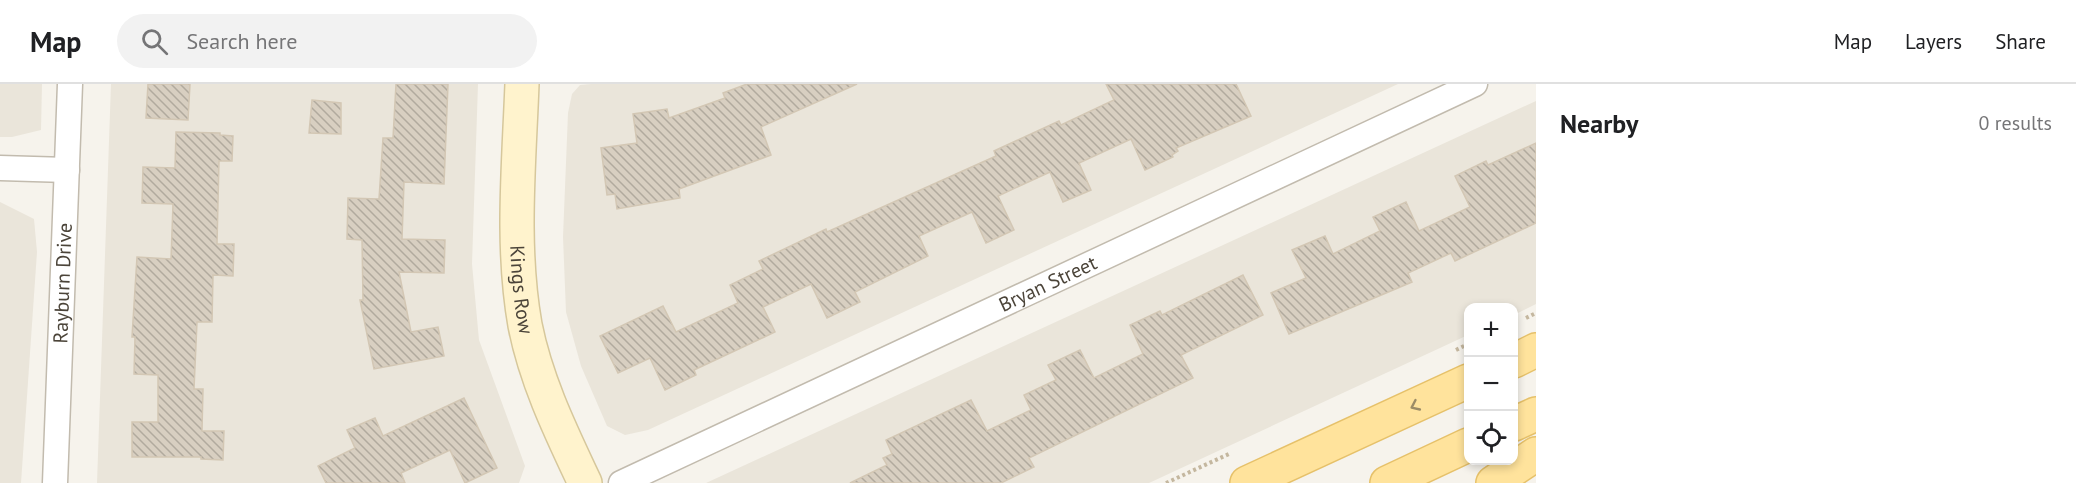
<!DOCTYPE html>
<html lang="en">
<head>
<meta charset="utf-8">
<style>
	:root { --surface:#fff; --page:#f2f2f2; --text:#202124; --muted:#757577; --line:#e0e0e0 }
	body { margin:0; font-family:"PT Sans",sans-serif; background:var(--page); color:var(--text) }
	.controls { position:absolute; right:18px; bottom:18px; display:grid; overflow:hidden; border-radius:12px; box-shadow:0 3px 9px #0003 }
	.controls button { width:54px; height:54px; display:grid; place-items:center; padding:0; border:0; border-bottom:2px solid var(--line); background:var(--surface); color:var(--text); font:30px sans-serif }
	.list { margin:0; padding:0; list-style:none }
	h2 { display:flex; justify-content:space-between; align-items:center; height:78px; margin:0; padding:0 24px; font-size:26px }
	h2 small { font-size:20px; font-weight:400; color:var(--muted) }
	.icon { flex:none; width:33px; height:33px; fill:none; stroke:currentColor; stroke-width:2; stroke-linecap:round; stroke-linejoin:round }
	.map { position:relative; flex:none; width:1536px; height:399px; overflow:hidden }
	header { display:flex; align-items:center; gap:36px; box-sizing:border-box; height:84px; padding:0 30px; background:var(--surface); border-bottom:2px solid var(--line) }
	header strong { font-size:28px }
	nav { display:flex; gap:33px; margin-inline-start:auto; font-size:21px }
	.search { width:420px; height:54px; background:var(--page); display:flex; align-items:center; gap:15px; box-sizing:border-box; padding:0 21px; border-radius:33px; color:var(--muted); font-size:22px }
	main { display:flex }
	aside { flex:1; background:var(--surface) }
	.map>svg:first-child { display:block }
	.residential { fill:#eae5da }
	.building { fill:url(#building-back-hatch); stroke:#d3c7b4; stroke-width:1.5 }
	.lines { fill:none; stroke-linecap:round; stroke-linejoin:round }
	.street-casing { stroke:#c2bbae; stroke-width:27 }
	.secondary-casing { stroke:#d6c79b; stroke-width:36 }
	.primary-casing { stroke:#e6c16a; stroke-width:36 }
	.path { stroke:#c4b79f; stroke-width:4; stroke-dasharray:3 3; stroke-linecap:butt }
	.street { stroke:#fff; stroke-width:24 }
	.secondary { stroke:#fff3cd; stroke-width:33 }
	.primary { stroke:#ffe39c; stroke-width:33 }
	.oneway { stroke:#9c8c66 }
	.labels { text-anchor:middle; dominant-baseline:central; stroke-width:5; stroke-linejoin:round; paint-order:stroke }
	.street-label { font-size:20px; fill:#4b4439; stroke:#fff }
</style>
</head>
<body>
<header>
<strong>Map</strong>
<div class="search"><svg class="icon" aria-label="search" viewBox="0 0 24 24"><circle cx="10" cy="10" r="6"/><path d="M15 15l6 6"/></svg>Search here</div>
<nav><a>Map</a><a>Layers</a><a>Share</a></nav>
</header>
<main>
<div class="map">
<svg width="1536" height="399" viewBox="0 0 1536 399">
	<defs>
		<pattern id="building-back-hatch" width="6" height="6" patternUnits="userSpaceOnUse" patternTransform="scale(1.5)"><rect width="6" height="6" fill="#d8cfc1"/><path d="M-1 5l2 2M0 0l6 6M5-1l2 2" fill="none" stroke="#b1aa9e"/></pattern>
	</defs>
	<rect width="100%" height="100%" fill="#f6f3ec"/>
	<g class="residential">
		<path d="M0 0H42L41 46 12 53H0Z"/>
		<path d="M111 0H478L472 180 479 256 525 382 519 399H97Z"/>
		<path d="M591 0H1398L648 346 625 351 607 342 581 282 566 228 563 153 568 29 572 10 580 1Z"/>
		<path d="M1536 17V220L1514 231V224H1468V251L1149 399H706Z"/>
		<path d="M0 118 34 135 37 168 21 399H0Z"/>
	</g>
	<g class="building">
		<path d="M148 0H190L188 36 146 34Z"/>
		<path d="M396 0H448L444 100 404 98 402 155 445 156 444 189 399 188 411 248 438 243 444 272 374 285 360 216H363L362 156 347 155 348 114 379 115 383 54H393Z"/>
		<path d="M747 0H857L761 43 771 71 679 105 680 114 617 125 615 110 607 111 601 64 637 59 633 30 667 25 669 34 725 14 723 9Z"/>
		<path d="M1106 0H1236L1251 32 1176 64 1178 67 1172 71 1173 73 1145 86 1131 55 1079 79 1091 106 1063 118 1050 88 998 112 1014 146 986 159 972 128 919 152 928 172 855 208 860 218 827 234 811 200 763 223 775 248 694 286 696 291 665 306 650 274 618 289 600 252 663 222 676 248 738 219 730 201 763 185 759 177 826 145 827 148 996 72 994 67 1059 37 1061 41 1114 16Z"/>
		<path d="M312 16 341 19V50L309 49Z"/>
		<path d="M176 48 220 49V51L233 52 232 77H219L217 160H234L233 192 213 191 212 238H197L194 305H203L202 347H224L223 376 201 375V373H132V338H158V291L134 290 135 253H132L137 173 171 175 173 120 142 119 143 83 175 84Z"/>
		<path d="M1536 59V139L1455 177 1451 169 1408 189 1412 198 1289 250 1271 209 1306 194 1292 166 1325 152 1333 170 1380 147 1373 133 1406 118 1419 147 1470 123 1455 92 1486 77 1488 81Z"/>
		<path d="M1243 191 1263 231 1181 271 1193 294 1029 374 1034 383 1001 399H850L887 381 883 374 892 370 886 356 971 316 987 347 1031 326 1024 311 1056 296 1048 281 1080 266 1094 294 1143 270 1130 241 1160 227 1162 231Z"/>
		<path d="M464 314 497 384 465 399 450 366 401 389 405 399H326L318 382 355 364 347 346 375 334 383 352Z"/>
	</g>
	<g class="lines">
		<g class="street-casing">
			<g id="street">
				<path d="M0 84 67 86"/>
				<path id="s1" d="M55 399 70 0"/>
				<path id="s2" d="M621 399 1475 0"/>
			</g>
		</g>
		<g class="secondary-casing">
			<g id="secondary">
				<path id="s3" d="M522 0C519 80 511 162 525 241 536 297 561 348 585 399"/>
			</g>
		</g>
		<g class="primary-casing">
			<g id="primary">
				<path d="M1514 277 1536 266"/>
				<path d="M1514 340 1536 330"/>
				<path d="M1247 399 1468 297"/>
				<path d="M1387 399 1468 361"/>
				<path d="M1493 399 1536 370"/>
			</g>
		</g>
		<g class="path">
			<path d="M1526 234 1536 229"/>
			<path d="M1456 266 1468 260"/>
			<path d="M1166 399 1231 369"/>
		</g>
		<use href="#street" class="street"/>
		<use href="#secondary" class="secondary"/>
		<use href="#primary" class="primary"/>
	</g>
	<defs><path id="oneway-chevron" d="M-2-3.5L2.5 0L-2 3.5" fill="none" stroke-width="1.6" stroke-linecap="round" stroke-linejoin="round" transform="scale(1.5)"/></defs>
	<use class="oneway" href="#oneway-chevron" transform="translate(1415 322) rotate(155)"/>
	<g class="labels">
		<g class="street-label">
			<text stroke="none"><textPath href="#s1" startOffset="200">Rayburn Drive</textPath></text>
			<text stroke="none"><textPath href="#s2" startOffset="471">Bryan Street</textPath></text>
			<text stroke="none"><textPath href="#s3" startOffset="206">Kings Row</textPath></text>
		</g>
	</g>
</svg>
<div class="controls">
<button>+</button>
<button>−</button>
<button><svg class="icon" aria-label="locate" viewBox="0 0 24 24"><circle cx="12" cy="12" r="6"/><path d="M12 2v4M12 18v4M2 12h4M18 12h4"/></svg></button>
</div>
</div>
<aside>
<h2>Nearby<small>0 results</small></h2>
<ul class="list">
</ul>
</aside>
</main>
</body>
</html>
